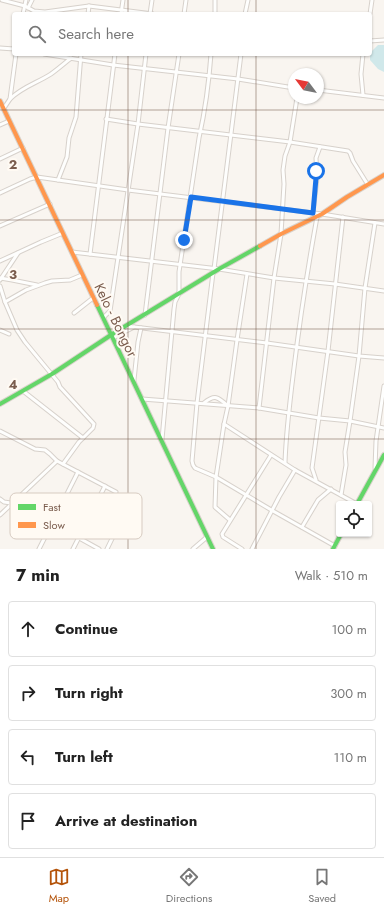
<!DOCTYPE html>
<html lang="en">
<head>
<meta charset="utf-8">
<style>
	:root { --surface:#fff; --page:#f2f2f2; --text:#222; --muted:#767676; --line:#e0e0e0; --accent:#b45309 }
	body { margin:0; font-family:Jost,sans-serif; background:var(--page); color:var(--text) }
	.controls { position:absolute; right:12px; bottom:12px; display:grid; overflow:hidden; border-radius:4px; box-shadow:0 1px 3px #0004 }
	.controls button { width:36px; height:36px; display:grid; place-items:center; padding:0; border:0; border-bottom:1px solid var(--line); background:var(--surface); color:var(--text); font:20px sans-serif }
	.compass { position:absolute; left:288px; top:68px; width:36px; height:36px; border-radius:50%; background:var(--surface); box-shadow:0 1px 3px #0004; rotate:302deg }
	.stop { position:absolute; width:12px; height:12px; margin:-9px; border:3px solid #1a73e8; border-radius:50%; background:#fff }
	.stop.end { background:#1a73e8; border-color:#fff; box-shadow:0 1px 4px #0008 }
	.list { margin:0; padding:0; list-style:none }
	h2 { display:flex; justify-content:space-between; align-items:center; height:52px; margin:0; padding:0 16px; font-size:17px }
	h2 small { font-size:13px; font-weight:400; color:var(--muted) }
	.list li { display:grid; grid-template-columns:26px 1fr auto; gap:12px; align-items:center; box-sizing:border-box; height:56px; margin:0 8px 8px; padding:0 8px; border:1px solid var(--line); border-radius:4px }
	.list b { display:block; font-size:15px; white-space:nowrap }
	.list em { font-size:13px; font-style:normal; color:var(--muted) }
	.icon { flex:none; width:22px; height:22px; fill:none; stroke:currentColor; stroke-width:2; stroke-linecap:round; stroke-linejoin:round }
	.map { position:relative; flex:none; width:384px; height:549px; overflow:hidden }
	.search { position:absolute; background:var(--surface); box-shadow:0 1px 3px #0004; left:12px; right:12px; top:12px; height:44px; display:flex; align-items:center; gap:10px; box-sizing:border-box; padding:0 14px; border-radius:4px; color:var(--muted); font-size:15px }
	.sheet { height:308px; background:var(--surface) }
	nav { display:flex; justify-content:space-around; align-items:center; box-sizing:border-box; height:56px; border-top:1px solid var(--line); background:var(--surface); font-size:11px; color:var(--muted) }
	nav a { display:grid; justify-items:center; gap:2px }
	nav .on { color:var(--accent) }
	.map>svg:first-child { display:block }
	.water { fill:#d0e8ea }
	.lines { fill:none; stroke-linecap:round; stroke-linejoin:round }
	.street-casing { stroke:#d7d1cb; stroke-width:5 }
	.fast-casing { stroke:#d9d2cb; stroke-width:6 }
	.slow-casing { stroke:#d9d2cb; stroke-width:6 }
	.street { stroke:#fefefd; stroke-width:3 }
	.fast { stroke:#63d668; stroke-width:4 }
	.slow { stroke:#ff974d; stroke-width:4 }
	.route { stroke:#1a73e8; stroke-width:5 }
	.grid { fill:none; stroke:#7a5c4d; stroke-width:1; stroke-opacity:0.55 }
	.labels { text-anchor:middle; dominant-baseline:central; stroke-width:4; stroke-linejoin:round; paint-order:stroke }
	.street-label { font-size:14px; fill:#7a5c4d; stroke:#fffaf3 }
	.key { fill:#fffaf3; stroke:#d7cbc1; stroke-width:1 }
	.key-label { font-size:11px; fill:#7a5c4d }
	.grid-label { font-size:13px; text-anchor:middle; font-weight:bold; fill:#7a5c4d; stroke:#fffaf3; stroke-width:4; stroke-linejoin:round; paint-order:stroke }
</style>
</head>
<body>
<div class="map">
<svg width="384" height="549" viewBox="0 0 384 549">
	<rect width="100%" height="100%" fill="#f9f5f0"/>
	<path class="water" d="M378 45H384V72L378 69 370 60V53Z"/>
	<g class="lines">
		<g class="street-casing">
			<g id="street">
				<path d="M2 0 25 6 34 11 45 12 89 6 153 14"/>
				<path d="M28 8 32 0"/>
				<path d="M23 14 26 0"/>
				<path d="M88 14 89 6"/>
				<path d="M121 14 123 0"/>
				<path d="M150 14 152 0"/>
				<path d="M184 14 186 0"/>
				<path d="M215 14V0"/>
				<path d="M245 14 248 0"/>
				<path d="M370 14 372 0"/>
				<path d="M370 41 384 40"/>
				<path d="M0 48 14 49"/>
				<path d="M44 54 113 65 238 79 294 88"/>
				<path d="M318 90 384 98"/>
				<path d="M363 95 361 74 363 54"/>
				<path d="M10 99C22 87 37 83 51 74 58 69 65 63 71 58"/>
				<path d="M4 108 10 99 16 54"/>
				<path d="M106 119 138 124 290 142 348 151 350 153 353 161 368 185"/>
				<path d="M0 125 9 121"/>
				<path d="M0 159 23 148"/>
				<path d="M58 180 67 157 69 138 76 117 81 54"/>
				<path d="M0 193 30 179 37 177 128 190 322 214 384 224"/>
				<path d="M313 213 317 178 316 158 320 147"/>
				<path d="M0 226 50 204"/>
				<path d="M72 252 219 269 274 278 335 284 384 291"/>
				<path d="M90 254 115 54"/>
				<path d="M0 261 41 242 63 233"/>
				<path d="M214 269 241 54"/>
				<path d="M213 273 197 403 192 461 193 465 195 468 216 477 273 511 335 546"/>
				<path d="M0 278 12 280 37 285"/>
				<path d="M0 280 18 253"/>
				<path d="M0 286 5 302 17 330 25 342 58 382 60 387 94 424 93 428 79 442 63 464"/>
				<path d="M5 302 26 290 45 283 52 281 70 280 82 275"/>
				<path d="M74 313 93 298"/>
				<path d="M145 315 168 128 179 54"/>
				<path d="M103 318 110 311 138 124 146 54"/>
				<path d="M126 326 267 343 359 356 384 358"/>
				<path d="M0 330 9 334"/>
				<path d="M113 338 134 327"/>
				<path d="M134 380 138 342 141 328"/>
				<path d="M23 391 83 438"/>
				<path d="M142 399 259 408 319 418 350 421 384 428"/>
				<path d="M204 403C215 394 218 397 228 406"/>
				<path d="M259 408 274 278 281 234 284 184 283 170 285 156 290 142 297 98"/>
				<path d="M224 424 295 470 357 504"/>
				<path d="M0 431 35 449 45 450 50 454 57 461 116 492"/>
				<path d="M162 439 174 309 175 302 179 294V272L199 138C205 111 209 82 211 54"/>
				<path d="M285 463C286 431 290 400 294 368 300 318 308 267 317 217"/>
				<path d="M375 468 376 441 384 386"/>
				<path d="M316 480 312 468 328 351 343 217"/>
				<path d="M341 495 346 465 345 452 350 421 359 356 365 288 375 223"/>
				<path d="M0 499 4 502 11 503 43 523H52L99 549"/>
				<path d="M0 515 57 461"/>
				<path d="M230 520 215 507 216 477 224 424 228 406 237 340 247 274"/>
				<path d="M302 527 318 500 331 489"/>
				<path d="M39 549 78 472"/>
				<path d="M73 549 105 486"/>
				<path d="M107 549 122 518"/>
				<path d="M193 549 207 537"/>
				<path d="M242 549 223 537 222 534 271 455"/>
				<path d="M252 549 279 497 295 470"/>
			</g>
		</g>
		<g class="fast-casing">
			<g id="fast">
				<path d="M97 305 213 549"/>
				<path d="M0 404 52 374 114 333 219 269 260 246"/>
				<path d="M357 504 384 455"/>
				<path d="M333 549 341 534"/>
			</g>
		</g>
		<g class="slow-casing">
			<g id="slow">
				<path d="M0 101 97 305"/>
				<path d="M260 246 281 234 322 214 347 197 384 175"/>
			</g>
		</g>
		<use href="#street" class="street"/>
		<use href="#fast" class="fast"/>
		<use href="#slow" class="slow"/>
	</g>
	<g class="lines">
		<path class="route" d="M184 240 191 197 313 213 316 178V171"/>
	</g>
	<path class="grid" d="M128 0V14M256 0V14M128 54V549M256 54V549M0 110H384M0 220H384M0 329H384M0 439H384"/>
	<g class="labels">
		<g class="street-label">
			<text transform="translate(116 320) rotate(64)">Kelo - Bongor</text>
		</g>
	</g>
	<rect x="10" y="493" width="132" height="46" rx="6" class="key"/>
	<rect x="18" y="504" width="18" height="6" fill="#63d668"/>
	<rect x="18" y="522" width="18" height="6" fill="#ff974d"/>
	<g class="key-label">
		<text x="43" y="511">Fast</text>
		<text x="43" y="529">Slow</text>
	</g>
	<g class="grid-label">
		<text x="13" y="169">2</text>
		<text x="13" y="279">3</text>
		<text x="13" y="389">4</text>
	</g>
</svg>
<div class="controls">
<button><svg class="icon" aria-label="locate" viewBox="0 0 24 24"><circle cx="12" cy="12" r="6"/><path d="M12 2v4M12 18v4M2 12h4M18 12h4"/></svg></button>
</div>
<svg class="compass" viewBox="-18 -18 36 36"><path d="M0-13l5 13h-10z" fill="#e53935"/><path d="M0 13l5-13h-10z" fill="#767676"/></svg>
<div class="stop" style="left:316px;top:171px"></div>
<div class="stop end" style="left:184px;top:240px"></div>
<div class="search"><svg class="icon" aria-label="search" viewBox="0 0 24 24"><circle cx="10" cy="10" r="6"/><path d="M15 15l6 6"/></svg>Search here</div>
</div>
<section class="sheet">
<h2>7 min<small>Walk · 510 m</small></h2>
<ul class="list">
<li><svg class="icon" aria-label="ahead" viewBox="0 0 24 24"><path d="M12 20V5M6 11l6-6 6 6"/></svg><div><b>Continue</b></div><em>100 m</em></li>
<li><svg class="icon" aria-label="right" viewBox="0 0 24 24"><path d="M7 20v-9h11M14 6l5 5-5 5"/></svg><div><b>Turn right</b></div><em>300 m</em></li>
<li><svg class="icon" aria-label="left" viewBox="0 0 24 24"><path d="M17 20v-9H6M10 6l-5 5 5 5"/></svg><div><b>Turn left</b></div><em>110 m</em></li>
<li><svg class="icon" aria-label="arrive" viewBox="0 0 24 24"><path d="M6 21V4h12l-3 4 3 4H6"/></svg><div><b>Arrive at destination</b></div></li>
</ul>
</section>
<nav>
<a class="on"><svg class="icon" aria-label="map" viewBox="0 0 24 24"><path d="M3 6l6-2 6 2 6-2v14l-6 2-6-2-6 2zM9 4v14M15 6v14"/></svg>Map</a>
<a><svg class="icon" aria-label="directions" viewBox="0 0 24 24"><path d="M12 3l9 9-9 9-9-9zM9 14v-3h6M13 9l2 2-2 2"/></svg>Directions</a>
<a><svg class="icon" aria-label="saved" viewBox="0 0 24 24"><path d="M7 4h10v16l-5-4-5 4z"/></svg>Saved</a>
</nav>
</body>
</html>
